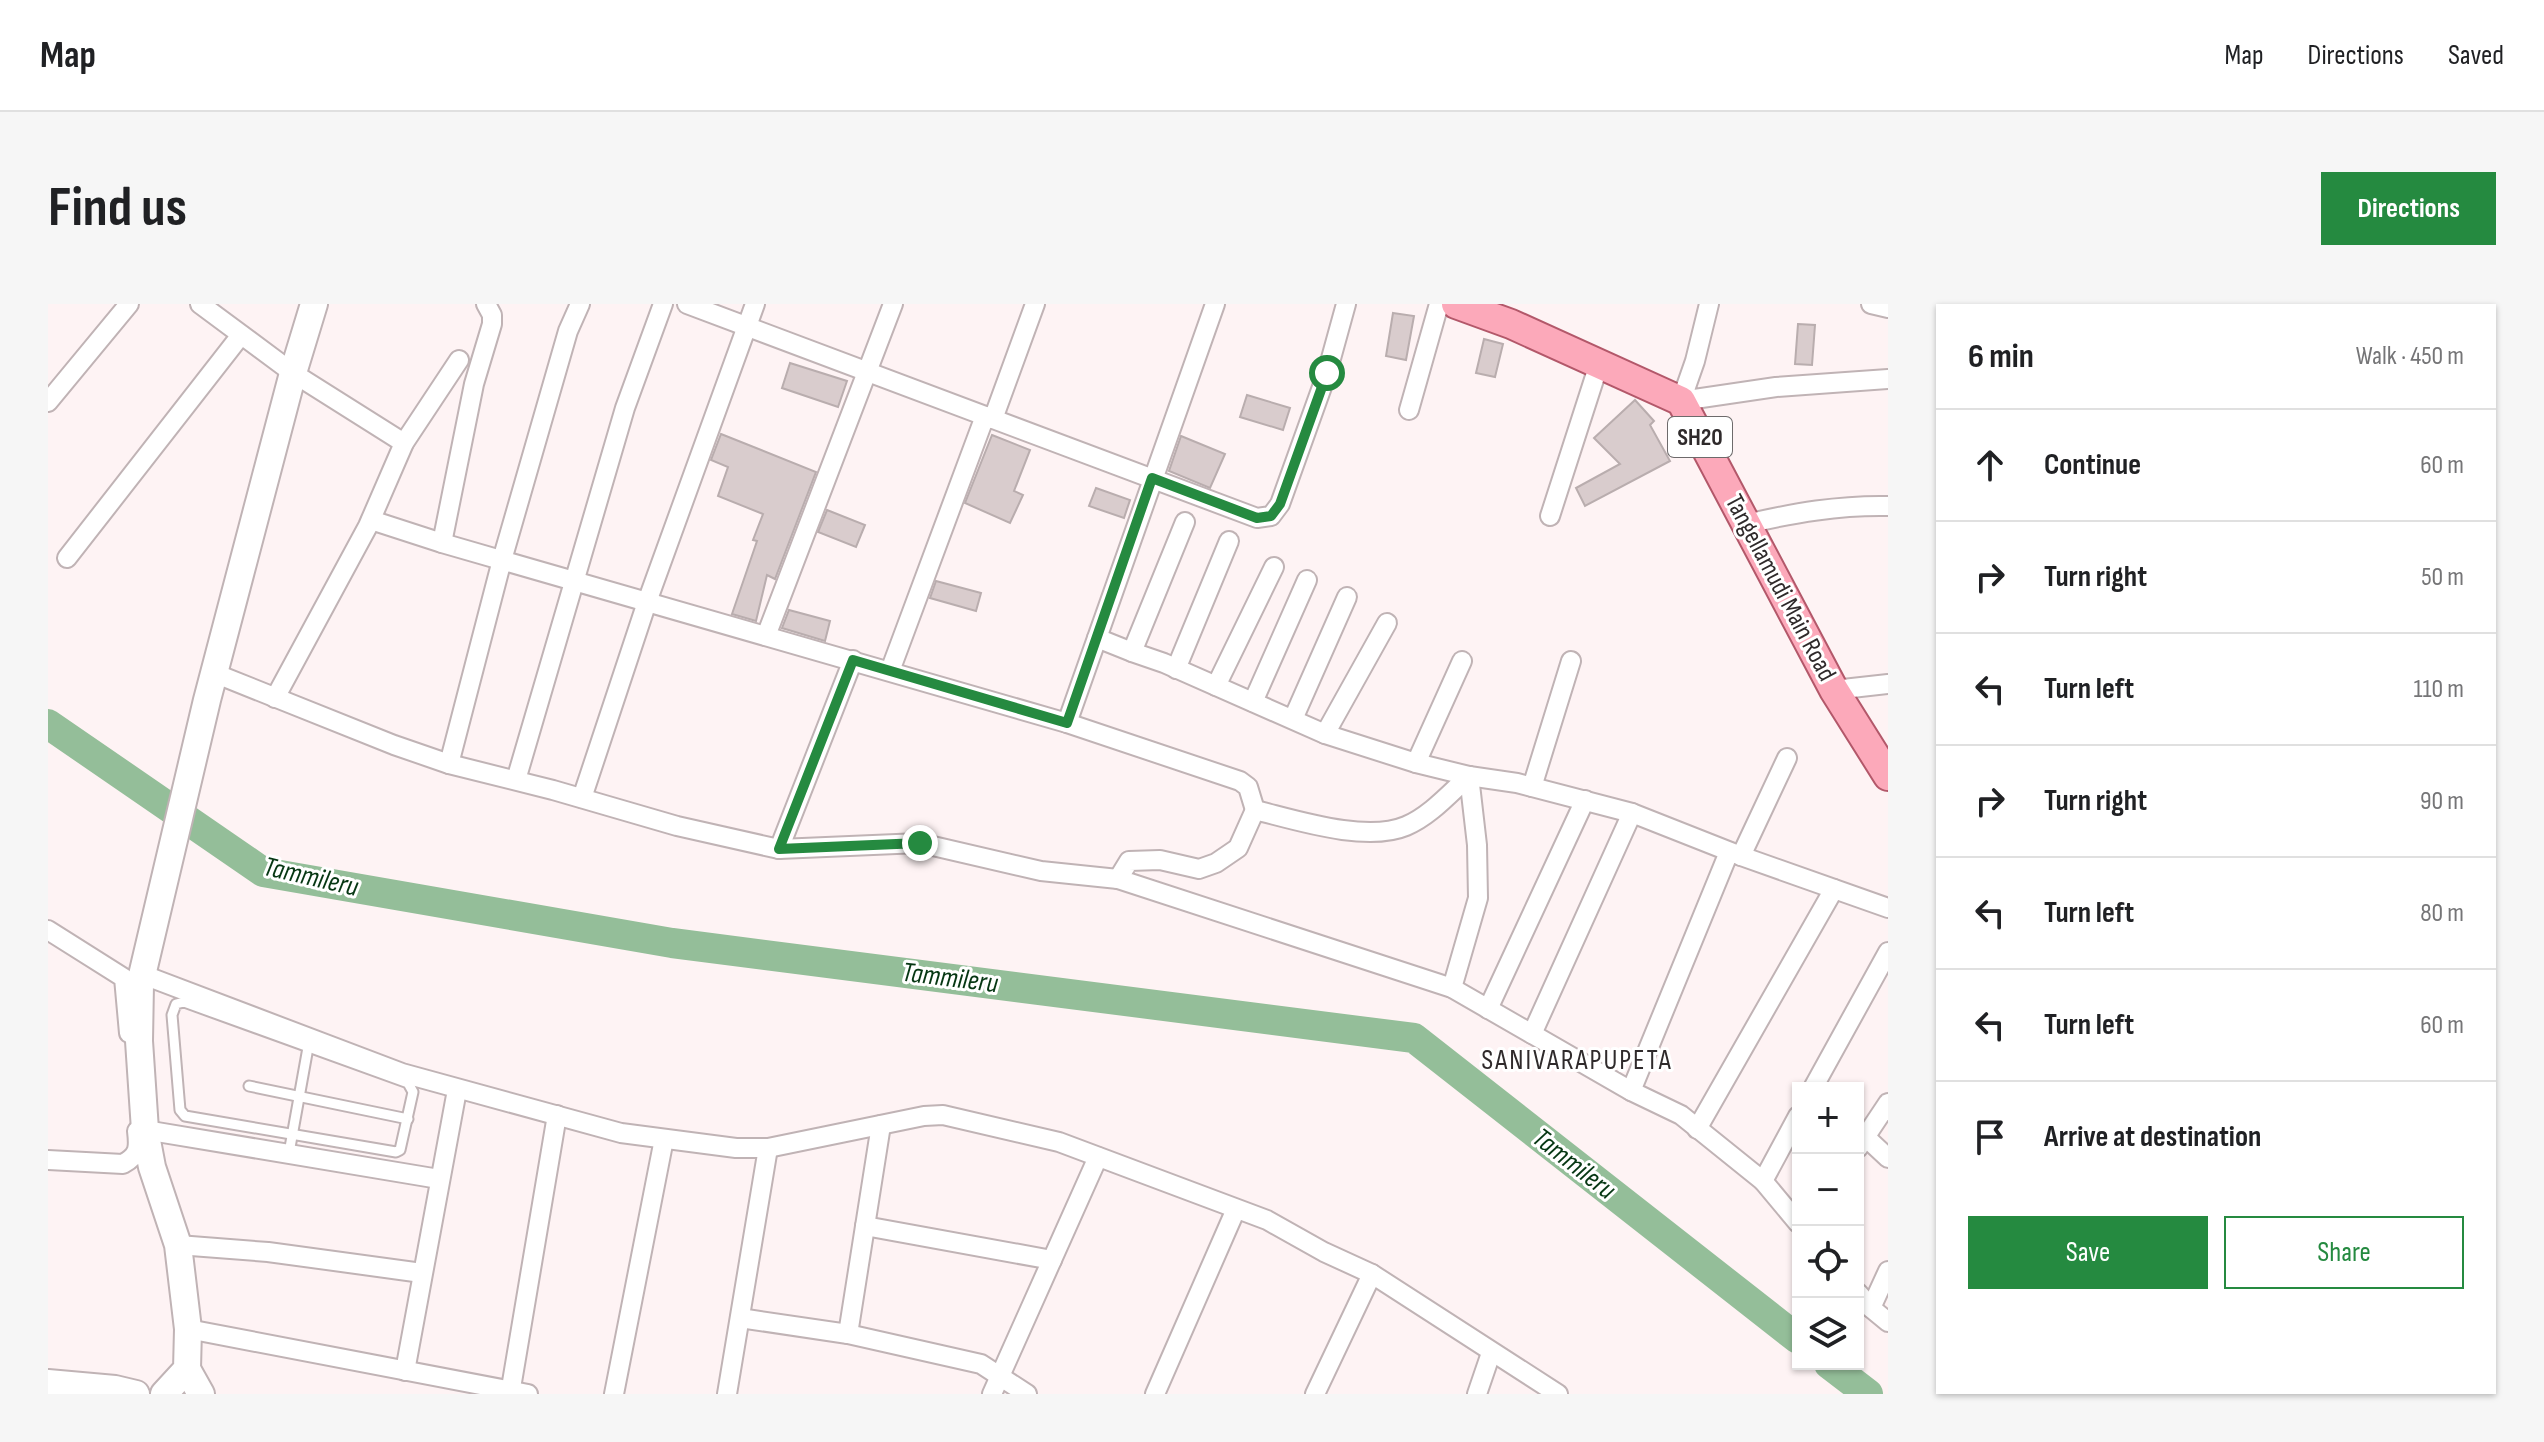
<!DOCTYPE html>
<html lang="en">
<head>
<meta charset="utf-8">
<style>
	:root { --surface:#fff; --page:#f6f6f6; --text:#202124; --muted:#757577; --line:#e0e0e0; --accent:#258a40 }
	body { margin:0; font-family:"Sofia Sans Condensed",sans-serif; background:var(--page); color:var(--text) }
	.controls { position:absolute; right:24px; bottom:24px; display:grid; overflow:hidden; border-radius:0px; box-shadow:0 2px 6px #0004 }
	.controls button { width:72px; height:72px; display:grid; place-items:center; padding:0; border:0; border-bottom:2px solid var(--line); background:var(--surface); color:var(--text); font:40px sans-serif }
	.stop { position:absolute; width:24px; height:24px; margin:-18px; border:6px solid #258a40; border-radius:50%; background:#fff }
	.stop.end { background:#258a40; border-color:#fff; box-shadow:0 2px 8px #0008 }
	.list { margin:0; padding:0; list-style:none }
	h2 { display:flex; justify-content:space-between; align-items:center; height:104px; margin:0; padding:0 32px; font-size:34px }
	h2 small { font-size:26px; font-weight:400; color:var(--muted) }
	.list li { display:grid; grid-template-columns:52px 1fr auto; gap:24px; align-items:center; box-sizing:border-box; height:112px; padding:0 32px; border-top:2px solid var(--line) }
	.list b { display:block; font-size:30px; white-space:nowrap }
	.list em { font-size:26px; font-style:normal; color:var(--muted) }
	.actions { display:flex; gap:16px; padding:24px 32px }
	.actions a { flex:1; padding:18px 0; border:2px solid var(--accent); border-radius:0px; text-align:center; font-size:28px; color:var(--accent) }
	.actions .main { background:var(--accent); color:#fff }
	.icon { flex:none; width:44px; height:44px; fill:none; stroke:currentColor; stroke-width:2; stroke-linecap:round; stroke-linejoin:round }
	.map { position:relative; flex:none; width:1840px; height:1090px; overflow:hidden; border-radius:0px }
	header { display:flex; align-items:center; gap:48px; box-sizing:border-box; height:112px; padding:0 40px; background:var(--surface); border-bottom:2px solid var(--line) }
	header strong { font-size:38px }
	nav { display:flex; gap:44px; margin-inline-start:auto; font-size:28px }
	.intro { display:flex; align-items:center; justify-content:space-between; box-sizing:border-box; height:192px; padding:0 48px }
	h1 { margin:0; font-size:56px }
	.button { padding:20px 36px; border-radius:0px; background:var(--accent); color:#fff; font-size:28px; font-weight:700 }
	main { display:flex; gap:48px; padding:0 48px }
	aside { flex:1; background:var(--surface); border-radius:0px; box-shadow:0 2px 6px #0004 }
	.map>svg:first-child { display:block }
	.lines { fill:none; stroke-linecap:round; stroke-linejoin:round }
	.river { stroke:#94be99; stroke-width:30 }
	.building { fill:#d9cccd; stroke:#b9adae; stroke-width:2 }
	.lane-casing { stroke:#c0b3b5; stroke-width:13 }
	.street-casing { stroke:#c0b3b5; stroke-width:22 }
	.secondary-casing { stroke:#c0b3b5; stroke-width:30 }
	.primary-casing { stroke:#b3586a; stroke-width:32 }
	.lane { stroke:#fff; stroke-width:9 }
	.street { stroke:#fff; stroke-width:18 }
	.secondary { stroke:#fff; stroke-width:26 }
	.primary { stroke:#fca9ba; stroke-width:28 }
	.route { stroke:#258a40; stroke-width:10 }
	.labels { text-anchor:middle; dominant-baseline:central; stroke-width:6; stroke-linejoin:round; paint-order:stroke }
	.shield { fill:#fff; stroke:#6d6a6b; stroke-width:2 }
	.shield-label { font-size:24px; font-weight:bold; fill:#2f2a2b }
	.street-label { font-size:26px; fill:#2f2a2b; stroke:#fff }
	.water-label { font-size:28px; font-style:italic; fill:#063713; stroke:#fff }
	.neighbourhood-label { font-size:28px; letter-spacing:2px; fill:#2f2a2b; stroke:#fff }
</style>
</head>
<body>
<header>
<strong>Map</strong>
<nav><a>Map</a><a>Directions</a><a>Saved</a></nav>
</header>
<div class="intro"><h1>Find us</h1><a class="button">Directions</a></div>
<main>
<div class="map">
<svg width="1840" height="1090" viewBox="0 0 1840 1090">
	<rect width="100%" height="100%" fill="#fef3f4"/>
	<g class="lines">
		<g class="river">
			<path d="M0 420 215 568 624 639 1366 734 1750 1035"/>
			<path d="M1781 1060 1820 1090"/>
		</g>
	</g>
	<g class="building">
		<path d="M1345 9 1366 12 1358 56 1338 52Z"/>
		<path d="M1750 20 1767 21 1764 61 1747 60Z"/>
		<path d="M1436 35 1455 40 1447 73 1428 69Z"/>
		<path d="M742 59 799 77 790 103 734 84Z"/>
		<path d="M1199 91 1242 104 1235 126 1192 113Z"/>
		<path d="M1587 96 1606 117 1602 121 1622 157 1537 202 1528 184 1572 160 1546 134Z"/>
		<path d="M673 130 768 168 727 275 719 271 708 317 684 310 709 237 705 236 715 210 670 192 680 163 663 156Z"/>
		<path d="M944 131 982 146 966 187 975 191 962 219 917 199Z"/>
		<path d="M1133 132 1177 150 1162 184 1121 167Z"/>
		<path d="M1048 184 1082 196 1076 214 1041 202Z"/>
		<path d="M779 206 817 221 808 243 770 228Z"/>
		<path d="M888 277 933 289 928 307 882 294Z"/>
		<path d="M741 306 782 317 777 337 734 324Z"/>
	</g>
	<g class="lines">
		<g class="lane-casing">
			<g id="lane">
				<path d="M136 698 360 779 365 788 352 846 348 848 137 812 132 806 124 711 128 700Z"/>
				<path d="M201 782 360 815"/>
				<path d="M241 849 261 738"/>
			</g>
		</g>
		<g class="street-casing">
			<g id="street">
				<path d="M152 0 245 69 356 139"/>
				<path d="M639 0 1209 214 1223 212 1232 200 1279 69 1298 0"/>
				<path d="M1661 0 1647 57 1633 97 1728 83 1840 75"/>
				<path d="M1823 0 1840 4"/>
				<path d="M0 98 81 0"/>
				<path d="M1361 106 1391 0"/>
				<path d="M945 115 987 0"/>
				<path d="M1502 212 1551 60"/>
				<path d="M323 216 394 239 1019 419 1192 477 1200 483 1207 506"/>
				<path d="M1137 218 1084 348 1116 359 1277 430 1368 459 1421 472 1469 479 1584 509 1693 552 1840 604"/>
				<path d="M1698 220C1746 209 1791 201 1840 202"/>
				<path d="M394 239 426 80 444 20V11L438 0"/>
				<path d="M19 254 193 31"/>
				<path d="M718 332 845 0"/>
				<path d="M1049 334 1084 348"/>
				<path d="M1128 365 1181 237"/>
				<path d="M842 367 937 112"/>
				<path d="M166 369 346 441 401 460 505 486 629 522 731 545 872 539 993 567 1070 575"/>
				<path d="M1168 382 1226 263"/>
				<path d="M1786 386 1840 380"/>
				<path d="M227 394 320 222 356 139 411 56"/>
				<path d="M1205 398 1259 276"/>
				<path d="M1245 415 1299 293"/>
				<path d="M1019 419 1167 0"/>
				<path d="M1277 430 1339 319"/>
				<path d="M1368 459 1414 357"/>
				<path d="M401 460 454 256 520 27 532 0"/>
				<path d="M1421 472C1402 489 1382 512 1358 522 1318 539 1248 516 1207 506L1190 544 1168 559 1151 565 1112 556 1081 557 1070 575 1404 684 1583 787 1633 811 1715 877 1750 919"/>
				<path d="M468 476 577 104 615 0"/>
				<path d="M1484 483 1523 357"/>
				<path d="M534 494 599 298 707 0"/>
				<path d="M731 545 805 356"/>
				<path d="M1693 552 1739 454"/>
				<path d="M0 626 76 674 81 729"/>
				<path d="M93 670 354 769 573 829 688 844H720L876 812 895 811 1011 838 1219 916 1276 948 1324 970"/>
				<path d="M1404 684 1430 594 1429 541 1421 472"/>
				<path d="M1440 705 1537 496"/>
				<path d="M1484 730 1584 509"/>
				<path d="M1765 784 1840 648"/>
				<path d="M1583 787 1681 548"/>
				<path d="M1649 825 1786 585"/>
				<path d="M97 826 391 875"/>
				<path d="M1810 826 1840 854"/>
				<path d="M1810 844 1840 799"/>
				<path d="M0 856 75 860C91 851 91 844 89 827"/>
				<path d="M1715 877 1750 812"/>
				<path d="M817 922 1004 956"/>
				<path d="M130 941 220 948 374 969"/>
				<path d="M1810 989 1823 1004 1840 1018"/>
				<path d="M1823 1004 1840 967"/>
				<path d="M692 1014 800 1030 933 1060 979 1090"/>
				<path d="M140 1025 480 1090"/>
				<path d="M800 1030 833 821"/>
				<path d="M357 1067 409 786"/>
				<path d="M462 1090 509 811"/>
				<path d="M566 1090 616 835"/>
				<path d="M679 1090 720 844"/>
				<path d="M944 1090 1050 853"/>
				<path d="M1107 1090 1188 905"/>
				<path d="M1267 1090 1324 970 1510 1090"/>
				<path d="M1429 1090 1443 1049"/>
			</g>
		</g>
		<g class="secondary-casing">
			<g id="secondary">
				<path d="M139 1065 153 1090"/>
				<path d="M0 1079 67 1085 88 1090"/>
				<path d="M116 1090 139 1065 140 1025 130 941 104 863 97 826 91 737 92 680 159 396 245 69 266 0"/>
			</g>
		</g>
		<g class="primary-casing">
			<path id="primary" d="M1408 0 1463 20 1633 97 1786 386 1840 472"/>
		</g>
		<use href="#lane" class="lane"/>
		<use href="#street" class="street"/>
		<use href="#secondary" class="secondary"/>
		<use href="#primary" class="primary"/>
	</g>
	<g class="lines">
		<path class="route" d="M872 539 731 545 805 356 1019 419 1104 174 1209 214 1223 212 1232 200 1279 69"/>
	</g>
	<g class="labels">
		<rect class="shield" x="1620" y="113" width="64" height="40" rx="6"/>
		<g class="shield-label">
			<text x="1652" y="133">SH20</text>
		</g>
		<g class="street-label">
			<text transform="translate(1732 284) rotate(62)">Tangellamudi Main Road</text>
		</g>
		<g class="water-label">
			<text transform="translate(263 573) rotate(13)">Tammileru</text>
			<text transform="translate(902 674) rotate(7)">Tammileru</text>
			<text transform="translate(1526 860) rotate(38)">Tammileru</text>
		</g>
		<g class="neighbourhood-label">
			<text x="1529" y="756">SANIVARAPUPETA</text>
		</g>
	</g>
</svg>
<div class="controls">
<button>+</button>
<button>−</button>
<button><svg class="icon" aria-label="locate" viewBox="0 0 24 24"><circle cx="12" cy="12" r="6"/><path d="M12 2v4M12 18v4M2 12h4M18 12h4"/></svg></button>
<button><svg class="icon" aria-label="layers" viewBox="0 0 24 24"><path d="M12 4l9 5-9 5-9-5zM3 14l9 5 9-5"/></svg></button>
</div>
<div class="stop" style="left:1279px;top:69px"></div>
<div class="stop end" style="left:872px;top:539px"></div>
</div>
<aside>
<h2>6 min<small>Walk · 450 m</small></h2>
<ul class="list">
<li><svg class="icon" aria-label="ahead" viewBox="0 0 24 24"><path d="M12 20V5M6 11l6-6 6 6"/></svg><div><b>Continue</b></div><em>60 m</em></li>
<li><svg class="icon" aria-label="right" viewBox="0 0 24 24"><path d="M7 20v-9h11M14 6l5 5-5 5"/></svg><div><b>Turn right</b></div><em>50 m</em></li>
<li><svg class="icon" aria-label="left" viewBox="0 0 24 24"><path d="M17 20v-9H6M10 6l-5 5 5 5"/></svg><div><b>Turn left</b></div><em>110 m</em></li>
<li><svg class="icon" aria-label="right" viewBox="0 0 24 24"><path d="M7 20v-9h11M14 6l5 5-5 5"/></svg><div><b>Turn right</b></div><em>90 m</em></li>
<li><svg class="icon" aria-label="left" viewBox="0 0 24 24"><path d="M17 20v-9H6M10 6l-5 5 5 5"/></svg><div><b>Turn left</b></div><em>80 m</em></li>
<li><svg class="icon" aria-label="left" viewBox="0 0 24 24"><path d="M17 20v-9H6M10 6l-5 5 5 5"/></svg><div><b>Turn left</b></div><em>60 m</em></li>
<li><svg class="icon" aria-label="arrive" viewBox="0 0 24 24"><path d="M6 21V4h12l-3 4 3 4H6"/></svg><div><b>Arrive at destination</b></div></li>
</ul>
<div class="actions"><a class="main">Save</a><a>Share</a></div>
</aside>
</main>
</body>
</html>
